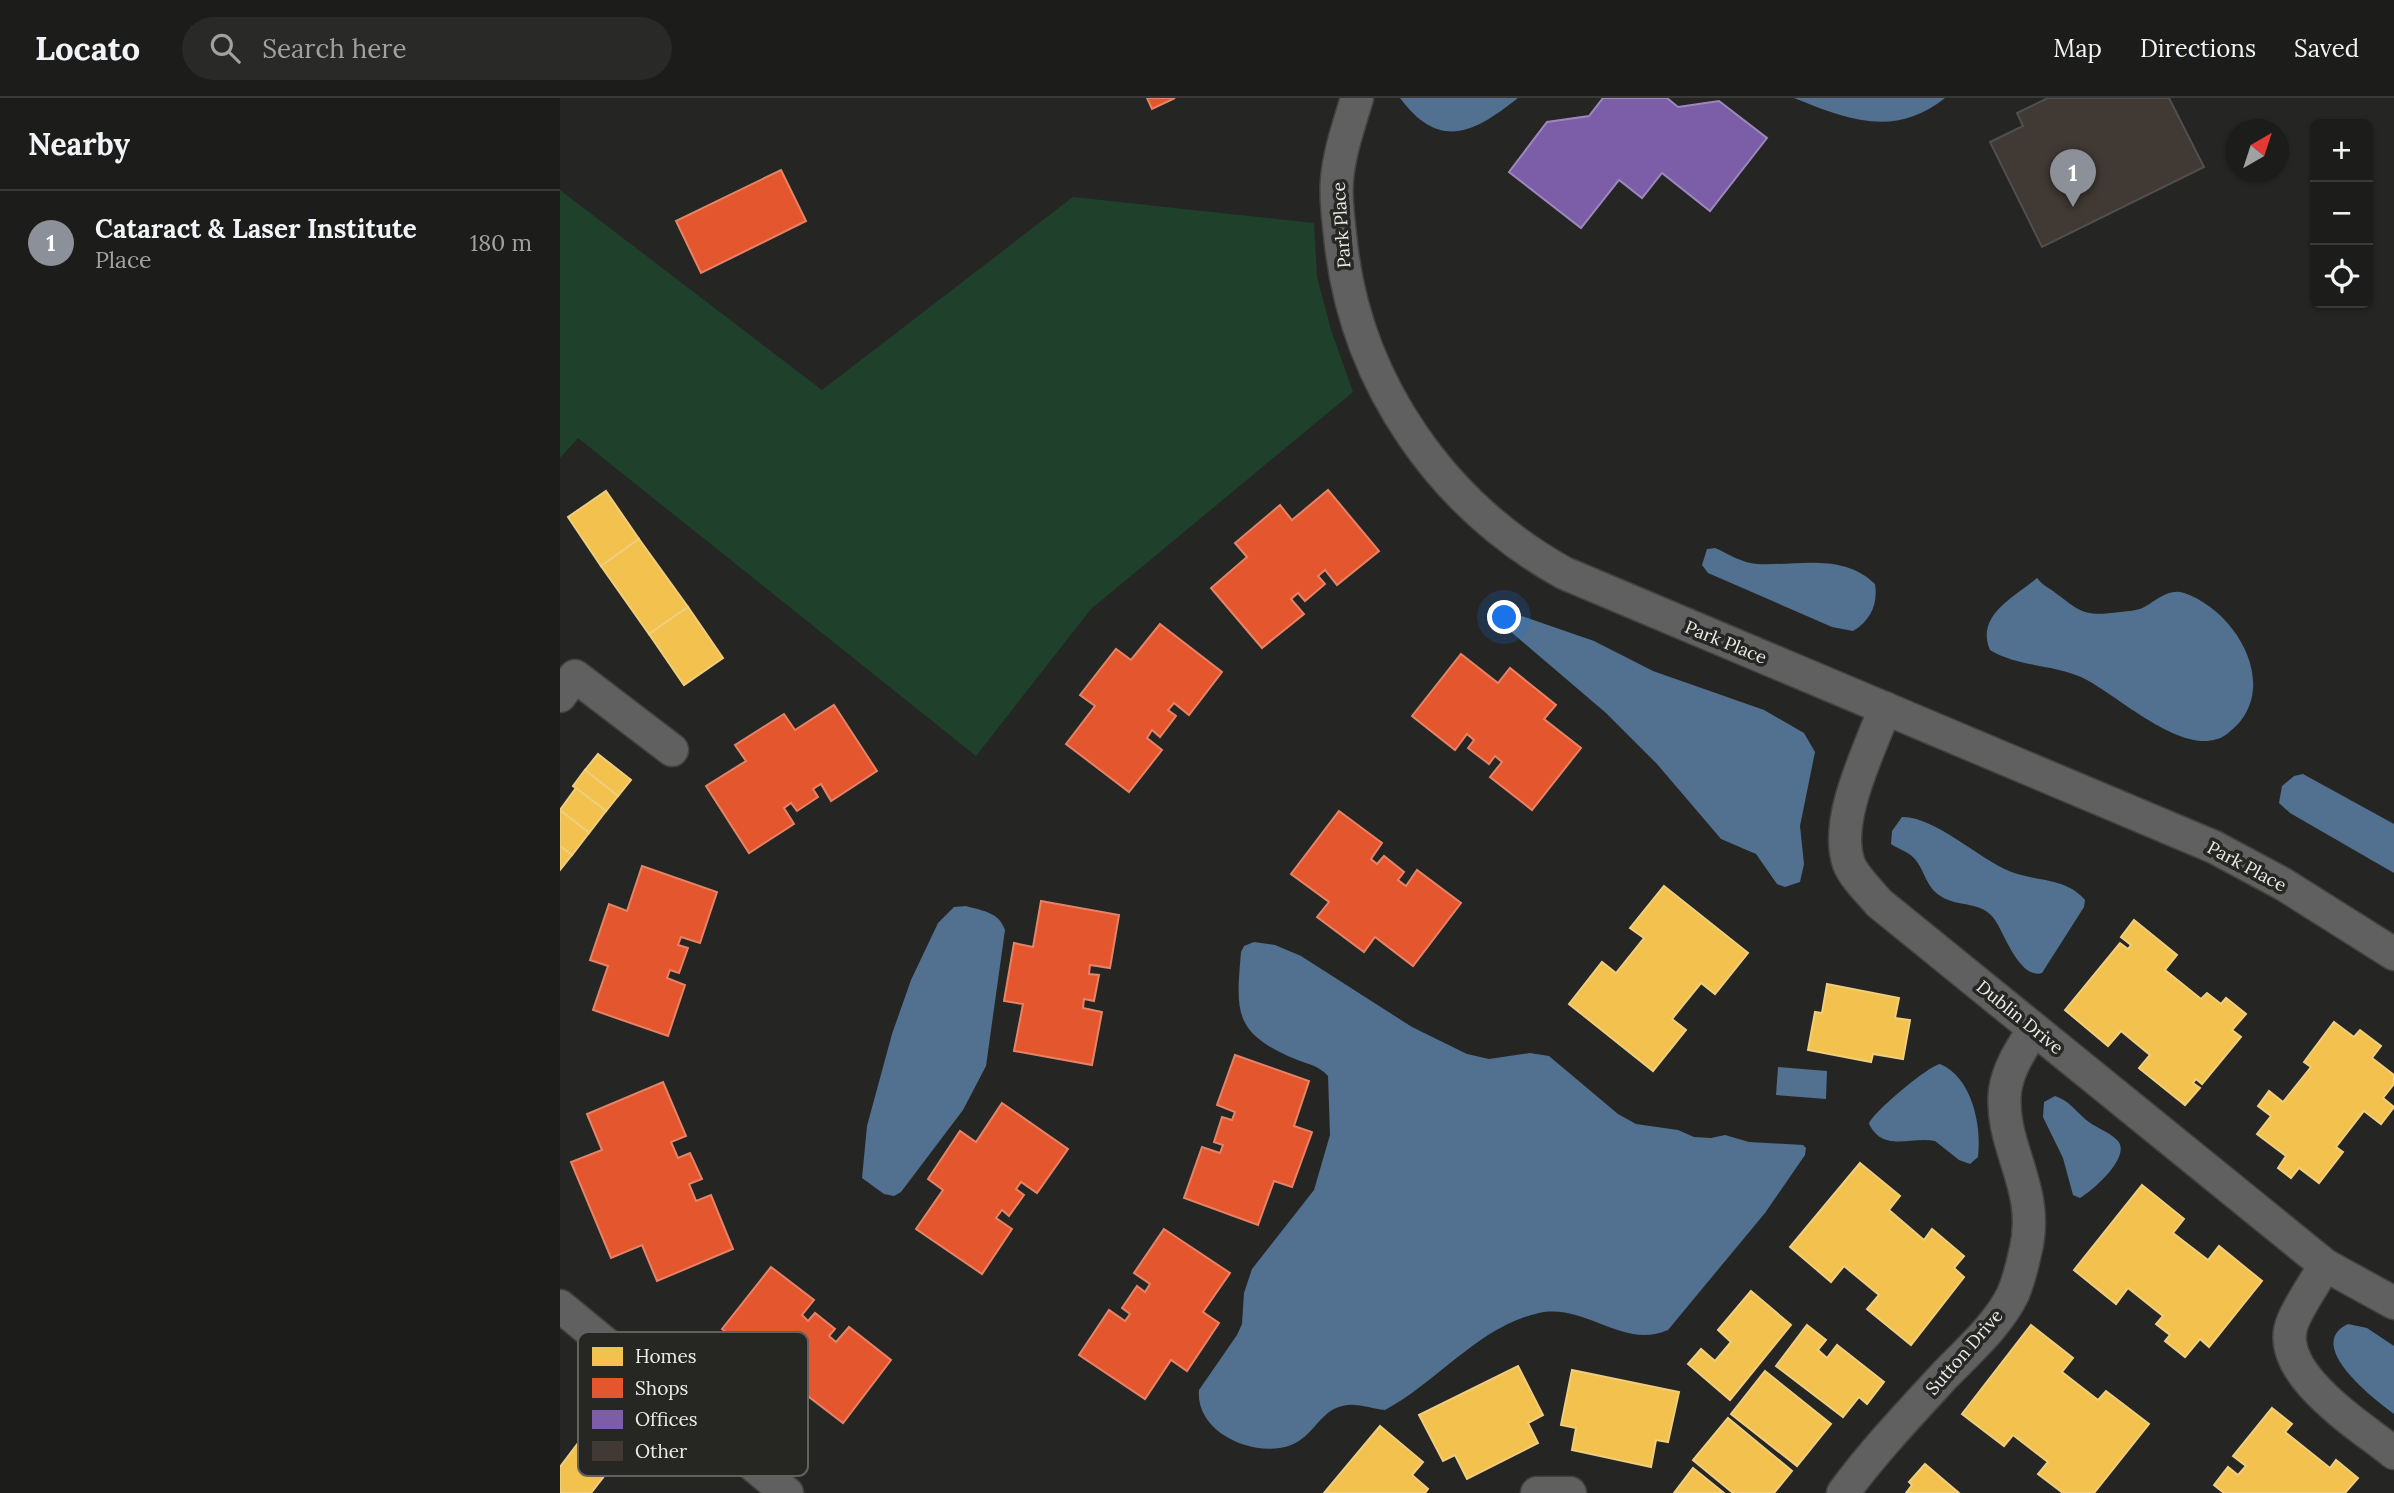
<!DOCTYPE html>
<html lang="en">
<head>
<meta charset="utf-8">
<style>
	:root { --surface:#1c1c1b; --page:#292928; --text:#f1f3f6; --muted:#a0a1a3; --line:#3a3a3a; --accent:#8c9099 }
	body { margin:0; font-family:Lora,serif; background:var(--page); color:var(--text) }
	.controls { position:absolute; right:21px; top:21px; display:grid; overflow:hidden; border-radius:10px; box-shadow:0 2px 5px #0004 }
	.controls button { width:63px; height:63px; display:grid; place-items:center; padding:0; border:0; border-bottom:2px solid var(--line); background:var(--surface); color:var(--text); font:35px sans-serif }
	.compass { position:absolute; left:1666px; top:21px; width:63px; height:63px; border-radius:50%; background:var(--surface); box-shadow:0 2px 5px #0004; rotate:39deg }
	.you { position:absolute; left:945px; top:520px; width:24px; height:24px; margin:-18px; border:5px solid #fff; border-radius:50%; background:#1a73e8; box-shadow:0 0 0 10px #1a73e833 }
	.badge { display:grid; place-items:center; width:46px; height:46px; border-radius:50%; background:var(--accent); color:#fff; font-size:23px; font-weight:700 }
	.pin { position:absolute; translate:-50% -58px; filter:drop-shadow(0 2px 4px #0008) }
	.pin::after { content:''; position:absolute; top:37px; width:24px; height:21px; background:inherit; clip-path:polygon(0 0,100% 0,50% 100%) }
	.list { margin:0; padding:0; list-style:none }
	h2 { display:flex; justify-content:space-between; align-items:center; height:91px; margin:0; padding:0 28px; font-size:30px }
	h2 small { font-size:23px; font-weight:400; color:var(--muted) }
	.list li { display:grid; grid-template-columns:46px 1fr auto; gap:21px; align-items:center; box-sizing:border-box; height:105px; padding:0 28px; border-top:2px solid var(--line) }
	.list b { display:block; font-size:26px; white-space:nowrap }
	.list p { margin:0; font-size:23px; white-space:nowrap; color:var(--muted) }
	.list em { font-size:23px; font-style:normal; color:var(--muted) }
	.icon { flex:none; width:38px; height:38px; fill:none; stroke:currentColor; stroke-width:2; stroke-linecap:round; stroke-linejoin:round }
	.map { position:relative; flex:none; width:1834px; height:1395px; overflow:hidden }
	header { display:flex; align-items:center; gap:42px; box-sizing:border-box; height:98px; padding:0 35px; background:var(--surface); border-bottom:2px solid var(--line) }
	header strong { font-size:33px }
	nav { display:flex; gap:38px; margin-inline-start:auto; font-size:24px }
	.search { width:490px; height:63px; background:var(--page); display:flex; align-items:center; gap:18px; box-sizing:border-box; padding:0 24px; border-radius:38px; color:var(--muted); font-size:26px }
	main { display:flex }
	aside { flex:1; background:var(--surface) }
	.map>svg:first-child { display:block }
	.green { fill:#1f412c }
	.water { fill:#52708f }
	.homes { fill:#f2c14e; stroke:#f0ce7c; stroke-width:2 }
	.shops { fill:#e4572e; stroke:#e68366; stroke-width:2 }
	.offices { fill:#7b5ea7; stroke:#9d88bb; stroke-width:2 }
	.building { fill:#403934; stroke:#4f4f4e; stroke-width:2 }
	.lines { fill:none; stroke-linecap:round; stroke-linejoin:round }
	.street-casing { stroke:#424241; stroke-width:35 }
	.street { stroke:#606060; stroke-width:32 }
	.labels { text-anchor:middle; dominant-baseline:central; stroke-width:7; stroke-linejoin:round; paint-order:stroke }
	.street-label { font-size:18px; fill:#ebebe9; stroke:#262623 }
	.key { fill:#262623; stroke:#61615e; stroke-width:2 }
	.key-label { font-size:19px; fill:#ebebe9 }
</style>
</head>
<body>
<header>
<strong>Locato</strong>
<div class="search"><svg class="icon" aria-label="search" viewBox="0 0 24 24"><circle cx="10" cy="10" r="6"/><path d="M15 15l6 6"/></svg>Search here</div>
<nav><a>Map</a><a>Directions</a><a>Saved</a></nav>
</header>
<main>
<aside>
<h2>Nearby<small></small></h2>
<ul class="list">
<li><span class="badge">1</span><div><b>Cataract &amp; Laser Institute</b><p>Place</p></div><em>180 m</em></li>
</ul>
</aside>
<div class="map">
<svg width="1834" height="1395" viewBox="0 0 1834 1395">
	<rect width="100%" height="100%" fill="#252524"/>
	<path class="green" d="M0 92 262 292 513 99 754 125 757 179 771 232 793 294 531 511 416 658 18 340 0 360Z"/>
	<g class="water">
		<path d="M840 0H958C915 34 880 54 840 0Z"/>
		<path d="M1234 0H1385C1335 40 1288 22 1234 0Z"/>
		<path d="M1155 450C1169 456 1182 465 1197 466 1235 468 1283 454 1315 486 1318 506 1311 522 1293 533L1272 529 1148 475 1142 467 1147 451Z"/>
		<path d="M1477 480C1483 487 1487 489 1493 493 1521 514 1523 519 1560 514 1569 513 1578 513 1586 508 1597 502 1609 490 1624 495 1678 513 1724 594 1667 636 1627 665 1558 596 1521 579 1492 566 1458 569 1430 552 1415 517 1455 499 1477 480Z"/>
		<path d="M962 518 1034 543 1093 573 1204 612 1244 635 1255 654 1240 728 1244 766 1240 784 1225 789 1217 786 1196 756 1161 741 1097 666 1046 615 950 533Z"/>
		<path d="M1743 676 1834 726V775L1730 715 1719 705 1722 688 1734 678Z"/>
		<path d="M1342 719C1374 718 1418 760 1449 773 1475 784 1506 779 1525 802L1524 809 1482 875C1460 882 1444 835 1435 822 1423 803 1398 809 1382 799 1365 789 1365 772 1354 760 1347 753 1338 751 1331 746L1332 733Z"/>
		<path d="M406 808C423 813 439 814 445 832L426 968 403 1012 341 1094 334 1098 324 1096 302 1080 307 1028 332 936 351 882 378 825 394 809Z"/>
		<path d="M694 844 715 847 741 858 852 929 907 956 929 961 970 955 989 958 1058 1016 1076 1026 1118 1032 1134 1039 1151 1040 1165 1037 1189 1044 1243 1047 1246 1050 1245 1057 1205 1115 1108 1232C1063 1252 1026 1205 979 1215 919 1228 878 1284 825 1312 811 1311 797 1304 782 1308 760 1313 753 1339 731 1347 695 1361 635 1335 639 1292L677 1237 682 1226 684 1195 692 1171 754 1092 770 1037 768 978C758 967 747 966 735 961 673 935 676 914 681 854L684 848Z"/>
		<path d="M1380 966C1412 979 1422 1028 1418 1059L1410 1066 1399 1062 1375 1043C1350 1038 1324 1055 1309 1026 1312 1015 1368 968 1380 966Z"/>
		<path d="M1218 969 1267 973 1266 1001 1216 997Z"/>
		<path d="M1495 998C1509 1003 1514 1011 1525 1021 1534 1029 1548 1033 1557 1042 1573 1057 1534 1092 1520 1100L1513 1097 1503 1060 1483 1019 1484 1004Z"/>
		<path d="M1788 1226 1807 1230 1834 1248V1316C1815 1302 1743 1247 1788 1226Z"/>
	</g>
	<g class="homes">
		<path d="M46 393 79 441 41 468 8 419Z"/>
		<path d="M79 441 128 509 89 536 41 468Z"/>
		<path d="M128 509 163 560 124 587 89 536Z"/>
		<path d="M38 656 71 682 58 698 25 672Z"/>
		<path d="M25 672 58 698 46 713 13 688Z"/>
		<path d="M16 690 46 713 29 735 0 712Z"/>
		<path d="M0 712 29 735 12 757 0 748Z"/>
		<path d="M0 748 12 757 0 772Z"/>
		<path d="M1104 788 1188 855 1155 896 1141 885 1112 921 1126 932 1093 973 1009 906 1042 864 1056 875 1084 840 1070 830Z"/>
		<path d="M1574 822 1617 857 1605 872 1641 901 1647 895 1661 906 1666 900 1686 916 1672 932 1681 939 1642 986 1636 981 1633 985 1640 990 1625 1007 1579 970 1590 957 1561 933 1548 948 1505 912 1560 845 1568 851 1571 847 1561 839Z"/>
		<path d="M1267 886 1339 900 1335 920 1350 922 1343 961 1313 956 1311 964 1248 952 1255 914 1262 915Z"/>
		<path d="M1774 924 1794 939 1800 932 1821 948 1812 960 1834 977V986L1823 1000 1834 1009 1821 1026 1804 1013 1776 1049 1783 1054 1759 1085 1739 1070 1731 1080 1718 1070 1726 1058 1697 1036 1711 1018 1698 1008 1709 993 1723 1004 1751 969 1744 964Z"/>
		<path d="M1300 1065 1340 1098 1329 1112 1364 1142 1372 1131 1404 1158 1394 1170 1404 1179 1351 1247 1307 1211 1319 1197 1284 1168 1271 1184 1230 1149Z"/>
		<path d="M1582 1087 1624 1121 1613 1135 1648 1162 1659 1148 1702 1183 1649 1249 1640 1241 1625 1259 1605 1243 1610 1237 1596 1226 1603 1218 1568 1190 1556 1206 1514 1172Z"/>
		<path d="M1191 1193 1231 1227 1170 1302 1128 1266 1141 1251 1155 1263 1171 1244 1158 1232Z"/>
		<path d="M1247 1227 1266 1242 1258 1252 1267 1260 1277 1247 1324 1284 1307 1306 1299 1299 1283 1319 1216 1268Z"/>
		<path d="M1471 1227 1513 1260 1502 1274 1538 1302 1546 1293 1589 1326 1534 1395H1503L1478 1376 1488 1364 1453 1337 1444 1348 1402 1316Z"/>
		<path d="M958 1268 983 1317 968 1325 978 1345 907 1381 895 1357 883 1363 859 1317Z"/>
		<path d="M1012 1272 1119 1294 1108 1344 1096 1342 1091 1369 1012 1352 1016 1330 1001 1327Z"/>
		<path d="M1205 1273 1271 1326 1237 1368 1171 1316Z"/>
		<path d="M1712 1310 1732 1326 1725 1334 1770 1370 1776 1362 1798 1380 1785 1395H1664L1654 1387 1668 1369 1678 1377 1686 1368 1673 1358Z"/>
		<path d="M1168 1320 1232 1373 1214 1395H1173L1133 1362Z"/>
		<path d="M31 1328 63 1354 31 1395H0V1369Z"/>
		<path d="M820 1328 863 1364 852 1377 868 1391 865 1395H764Z"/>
		<path d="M1365 1366 1399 1395H1346L1352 1387 1349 1384Z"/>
		<path d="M1133 1370 1164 1395H1114Z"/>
	</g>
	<g class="shops">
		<path d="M587 0H615L592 11Z"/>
		<path d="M221 72 246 123 141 175 116 123Z"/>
		<path d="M768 392 819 453 777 487 765 472 758 478 765 486 745 503 738 495 731 501 744 516 702 550 651 490 687 459 675 445 720 407 732 422Z"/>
		<path d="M600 526 662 574 629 617 614 605 608 612 616 618 600 639 592 632 587 640 602 652 569 694 506 646 535 608 520 597 556 551 571 562Z"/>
		<path d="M901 556 938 585 950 570 996 607 984 621 1021 650 972 712 930 679 942 664 935 658 929 666 908 650 914 642 907 636 895 652 852 618Z"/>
		<path d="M274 607 317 673 271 703 261 686 253 691 258 699 237 713 231 705 224 710 234 726 189 755 146 688 186 663 175 647 224 616 235 632Z"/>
		<path d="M779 713 822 745 811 761 817 766 824 758 844 774 838 782 846 788 857 772 901 805 853 868 815 839 804 854 757 819 769 804 731 776Z"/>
		<path d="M82 768 157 794 140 845 121 839 118 847 128 850 119 875 110 872 107 880 125 887 108 938 33 912 48 868 30 862 49 806 67 813Z"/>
		<path d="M481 803 559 817 550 870 530 867 529 876 539 877 534 903 524 901 523 910 542 914 532 967 454 953 463 906 444 903 454 845 473 849Z"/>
		<path d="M675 957 749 983 734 1028 752 1034 732 1089 714 1083 698 1127 624 1100 642 1049 660 1055 663 1047 654 1044 662 1019 672 1022 675 1014 657 1007Z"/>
		<path d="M103 984 126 1038 111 1044 118 1060 130 1055 142 1081 129 1086 136 1103 151 1097 173 1151 97 1183 82 1147 51 1160 11 1064 42 1052 27 1016Z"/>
		<path d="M442 1005 508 1051 477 1095 461 1084 456 1091 464 1097 449 1118 442 1112 436 1120 452 1131 422 1176 356 1131 383 1092 368 1081 400 1033 416 1044Z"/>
		<path d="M604 1131 670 1175 643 1214 659 1225 627 1273 611 1262 585 1301 519 1257 549 1212 565 1223 570 1216 562 1210 577 1188 585 1194 590 1186 574 1175Z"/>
		<path d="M211 1169 254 1202 242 1217 248 1223 255 1215 275 1231 269 1238 276 1244 289 1229 331 1262 283 1325 245 1296 234 1310 188 1275 199 1260 162 1231Z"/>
	</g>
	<path class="offices" d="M1043 0H1107L1118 9 1159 3 1207 40 1150 113 1102 75 1082 100 1059 82 1021 130 949 74 987 24 1029 18Z"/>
	<path class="building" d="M1488 0H1609L1644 69 1482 149 1430 44 1463 28 1457 15Z"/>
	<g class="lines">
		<g class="street-casing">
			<g id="street">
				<path d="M797 0C789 27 779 55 777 82 775 103 779 125 781 146 797 286 882 407 1004 475L1654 749 1723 786 1834 856"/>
				<path d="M0 598 15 578 112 652"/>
				<path d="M1325 610C1310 652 1273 722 1289 766 1294 779 1310 794 1319 805L1765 1167 1834 1205"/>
				<path d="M1765 1167C1755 1185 1741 1204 1733 1223 1711 1274 1801 1328 1834 1355"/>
				<path d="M0 1208 227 1395"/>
				<path d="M977 1395H1010"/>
				<path d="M1283 1395C1314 1353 1349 1316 1384 1278 1408 1253 1438 1227 1453 1196 1458 1184 1462 1169 1465 1155 1482 1091 1439 1049 1445 993 1448 970 1462 950 1474 931"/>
			</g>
		</g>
		<use href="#street" class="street"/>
	</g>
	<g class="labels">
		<g class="street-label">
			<text transform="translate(781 127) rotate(-94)">Park Place</text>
			<text transform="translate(1166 544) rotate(22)">Park Place</text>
			<text transform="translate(1687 768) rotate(28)">Park Place</text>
			<text transform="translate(1460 919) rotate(39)">Dublin Drive</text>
			<text transform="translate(1404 1254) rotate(-49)">Sutton Drive</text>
		</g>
	</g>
	<rect x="18" y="1234" width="230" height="144" rx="10" class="key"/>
	<rect x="32" y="1249" width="31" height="19" fill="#f2c14e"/>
	<rect x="32" y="1280" width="31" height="20" fill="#e4572e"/>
	<rect x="32" y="1312" width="31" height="19" fill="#7b5ea7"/>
	<rect x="32" y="1343" width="31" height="20" fill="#403934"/>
	<g class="key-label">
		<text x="75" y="1265">Homes</text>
		<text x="75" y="1297">Shops</text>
		<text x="75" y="1328">Offices</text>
		<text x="75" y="1360">Other</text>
	</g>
</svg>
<div class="controls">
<button>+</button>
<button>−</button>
<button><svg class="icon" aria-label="locate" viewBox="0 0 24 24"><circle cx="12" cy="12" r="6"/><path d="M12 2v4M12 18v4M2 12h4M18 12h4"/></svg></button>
</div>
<svg class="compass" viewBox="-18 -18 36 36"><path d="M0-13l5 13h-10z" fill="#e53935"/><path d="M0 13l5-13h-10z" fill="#a0a1a3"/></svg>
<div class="you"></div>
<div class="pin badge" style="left:1513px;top:109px">1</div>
</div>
</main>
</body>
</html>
